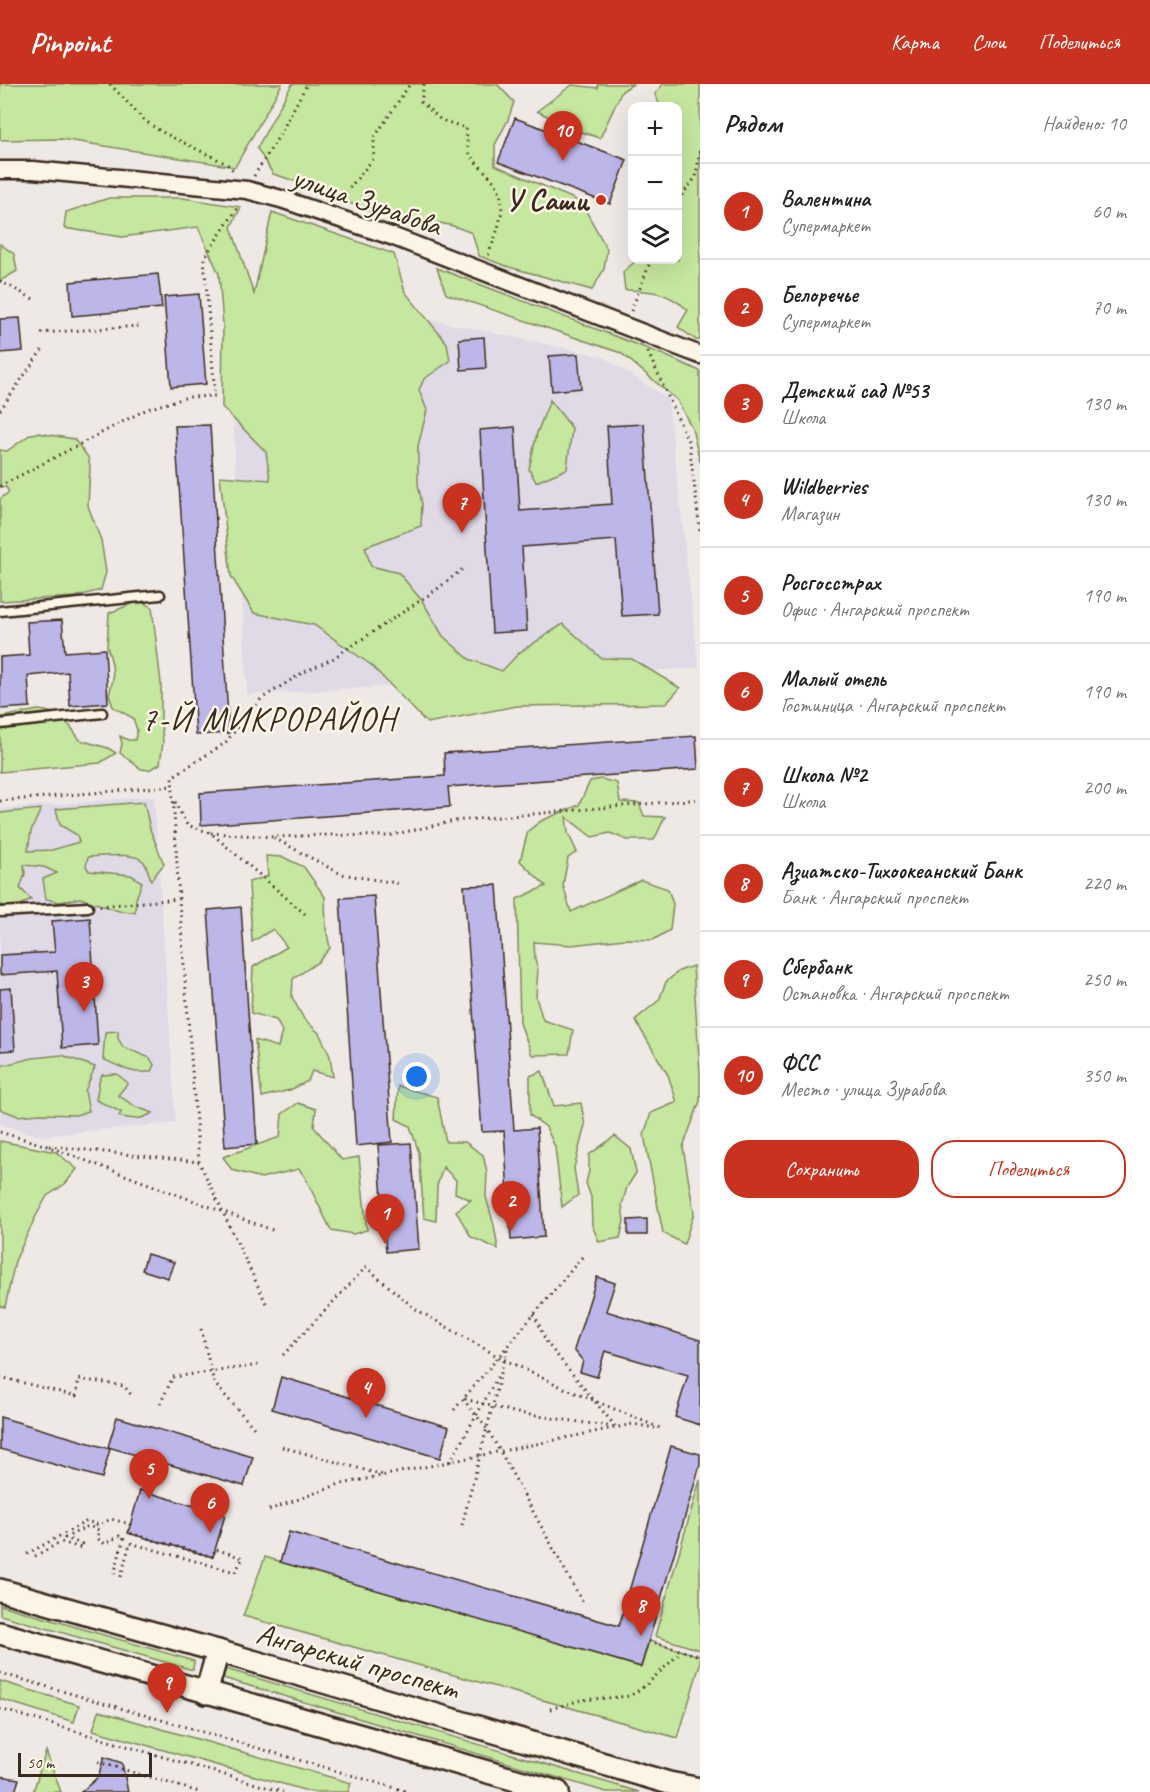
<!DOCTYPE html>
<html lang="ru">
<head>
<meta charset="utf-8">
<style>
	:root { --surface:#fff; --page:#f6f6f6; --text:#222; --muted:#767676; --line:#e0e0e0; --accent:#c8321e }
	body { margin:0; font-family:Caveat,sans-serif; background:var(--page); color:var(--text) }
	.controls { position:absolute; right:18px; top:18px; display:grid; overflow:hidden; border-radius:12px; box-shadow:0 6px 24px #0002 }
	.controls button { width:54px; height:54px; display:grid; place-items:center; padding:0; border:0; border-bottom:2px solid var(--line); background:var(--surface); color:var(--text); font:30px sans-serif }
	.scale { position:absolute; left:18px; bottom:15px; width:134px; box-sizing:border-box; padding-left:6px; border:3px solid #3b2a1e; border-top:0; font-size:16px; line-height:21px; white-space:nowrap; color:#3b2a1e; -webkit-text-stroke:4px #fcf5e5; paint-order:stroke }
	.you { position:absolute; left:417px; top:993px; width:21px; height:21px; margin:-15px; border:4px solid #fff; border-radius:50%; background:#1a73e8; box-shadow:0 0 0 9px #1a73e833 }
	.badge { display:grid; place-items:center; width:39px; height:39px; border-radius:50%; background:var(--accent); color:#fff; font-size:20px; font-weight:700 }
	.pin { position:absolute; translate:-50% -50px; filter:drop-shadow(0 2px 3px #0008) }
	.pin::after { content:''; position:absolute; top:32px; width:21px; height:18px; background:inherit; clip-path:polygon(0 0,100% 0,50% 100%) }
	.list { margin:0; padding:0; list-style:none }
	h2 { display:flex; justify-content:space-between; align-items:center; height:78px; margin:0; padding:0 24px; font-size:26px }
	h2 small { font-size:20px; font-weight:400; color:var(--muted) }
	.list li { display:grid; grid-template-columns:39px 1fr auto; gap:18px; align-items:center; box-sizing:border-box; height:96px; padding:0 24px; border-top:2px solid var(--line) }
	.list b { display:block; font-size:22px; white-space:nowrap }
	.list p { margin:0; font-size:20px; white-space:nowrap; color:var(--muted) }
	.list em { font-size:20px; font-style:normal; color:var(--muted) }
	.actions { display:flex; gap:12px; padding:18px 24px }
	.actions a { flex:1; padding:14px 0; border:2px solid var(--accent); border-radius:24px; text-align:center; font-size:21px; color:var(--accent) }
	.actions .main { background:var(--accent); color:#fff }
	.icon { flex:none; width:33px; height:33px; fill:none; stroke:currentColor; stroke-width:2; stroke-linecap:round; stroke-linejoin:round }
	.map { position:relative; flex:none; width:700px; height:1708px; overflow:hidden }
	header { display:flex; align-items:center; gap:36px; box-sizing:border-box; height:84px; padding:0 30px; background:var(--accent); color:#fff }
	header strong { font-size:28px }
	nav { display:flex; gap:33px; margin-inline-start:auto; font-size:21px }
	main { display:flex }
	aside { flex:1; background:var(--surface) }
	.map>svg:first-child { display:block }
	.built { fill:#e0dae7 }
	.green { fill:#c6e79f; stroke:#80885e; stroke-width:1.5 }
	.building { fill:#bdb7e9; stroke:#3b2a1e; stroke-width:1.5 }
	.lines { fill:none; stroke-linecap:round; stroke-linejoin:round }
	.service-casing { stroke:#3b2a1e; stroke-width:13 }
	.minor-casing { stroke:#3b2a1e; stroke-width:21 }
	.tertiary-casing { stroke:#3b2a1e; stroke-width:26 }
	.path { stroke:#3b2a1e; stroke-width:3; stroke-dasharray:1.5 4.5; stroke-linecap:butt }
	.service { stroke:#fcf5e5; stroke-width:8 }
	.minor { stroke:#fcf5e5; stroke-width:16 }
	.tertiary { stroke:#fcf5e5; stroke-width:21 }
	.poi-dot { fill:#c8321e; stroke:#fcf5e5; stroke-width:2 }
	.labels { text-anchor:middle; dominant-baseline:central; stroke-width:5; stroke-linejoin:round; paint-order:stroke }
	.poi-label { font-size:30px; font-weight:bold; fill:#3b2a1e; stroke:#fcf5e5; text-anchor:end }
	.street-label { font-size:30px; fill:#3b2a1e; stroke:#fcf5e5 }
	.quarter-label { font-size:33px; letter-spacing:1.5px; fill:#3b2a1e; stroke:#fcf5e5 }
</style>
</head>
<body>
<header>
<strong>Pinpoint</strong>
<nav><a>Карта</a><a>Слои</a><a>Поделиться</a></nav>
</header>
<main>
<div class="map">
<svg width="700" height="1708" viewBox="0 0 700 1708">
	<rect width="100%" height="100%" fill="#efe9e6"/>
	<filter id="ink" filterUnits="userSpaceOnUse"><feTurbulence type="fractalNoise" baseFrequency=".0167" numOctaves="2"/><feDisplacementMap in="SourceGraphic" scale="12" xChannelSelector="R" yChannelSelector="G"/><feConvolveMatrix kernelMatrix="1 2 1 2 8 2 1 2 1" color-interpolation-filters="sRGB"/></filter>
	<g filter="url(#ink)">
		<g class="built">
			<path d="M347 218 602 272 668 315 699 584 247 611 228 232Z"/>
			<path d="M154 712 176 1039 39 1052 0 1040V725Z"/>
		</g>
		<g class="green">
			<path d="M0 0H282L235 83 61 55 0 56Z"/>
			<path d="M292 0H497L514 18 508 36 495 61V81L581 118 607 165 604 185 592 206 509 183 479 172 472 149C457 143 444 138 427 138 419 138 412 141 404 139 359 126 318 103 273 90L257 64Z"/>
			<path d="M598 0H633L622 7 600 54 575 46 537 27 572 1 598 4Z"/>
			<path d="M663 0H700V256H696L678 243 688 226C666 207 653 207 625 206L623 188 637 176H678V22H660L655 10Z"/>
			<path d="M109 114H183L241 123 231 143 254 210 272 128 394 170 405 208 447 259 450 277 424 295 419 306 427 326 418 362V400L422 420 421 442 365 463 371 482 399 489 423 518 443 552 469 575 502 587 520 568 563 540 601 574 632 575 680 604 666 620 517 622 427 639 371 581 314 541 254 529 231 492 220 392 270 396 266 368 222 323 223 241 219 190 198 143 122 153 64 144 66 128Z"/>
			<path d="M0 160 14 170 17 187 0 197Z"/>
			<path d="M437 184 664 271 700 287V378L692 344 677 316 621 269 446 210Z"/>
			<path d="M550 316 572 344 567 385 536 398 529 385 537 349Z"/>
			<path d="M38 349 74 355 88 373 90 382 88 422 101 456 106 488 101 506 75 513 0 517V415L9 408 6 403H0V366L7 367 31 350Z"/>
			<path d="M139 517 152 523 161 599V636L163 658 160 680 149 686 141 685 120 669 122 660 120 652 128 656H135L137 646 133 634 113 623 109 611 113 595 112 580 107 562 109 529Z"/>
			<path d="M38 626C62 628 67 637 80 656L108 664 116 669 100 679 0 688V633Z"/>
			<path d="M601 695 617 699 620 718 639 719 644 732 665 733 654 756H627L610 749 592 753 566 733 568 749 577 768 568 774 563 801 571 828 641 796 668 805 673 820 670 846 653 856 625 855 571 861 534 858 535 876 538 885 536 913 543 936 573 946 569 970 532 971 520 939 517 815 546 802 520 777 528 747 541 737 579 721 590 697Z"/>
			<path d="M144 718 150 745 164 780 151 796C149 790 147 783 144 778 135 767 101 773 88 773L86 782 89 787 131 791 142 798 136 815 135 828 119 827 80 814 60 818 46 815 43 795 57 789 44 783 24 781 25 790 20 804 31 815 17 823 0 821V729L41 725 31 747 28 767 52 766 79 758 77 751 60 741 56 725Z"/>
			<path d="M266 772 283 773 304 783 325 813 326 844 330 864 318 878 293 895 292 913 304 935 319 949 330 972 333 993 312 987 308 997 290 1006 262 1013 255 956 278 963 282 947 276 936 251 929 253 883 287 863 273 845 252 858 249 798 268 792Z"/>
			<path d="M693 882 700 989V1017L683 1063 694 1129 684 1160 663 1149 644 1051 651 1029 677 1018 668 991 635 936 659 916 666 898 679 887Z"/>
			<path d="M118 947V954L123 963 150 974 154 981 151 987C135 992 118 982 103 975L105 948Z"/>
			<path d="M62 971 95 983 85 1007 89 1027 76 1031 40 1030 18 1032 0 1025V982L33 974Z"/>
			<path d="M542 987 554 1022 581 1019 585 1041 574 1084 578 1111 562 1123 555 1063 546 1043 530 1031V992Z"/>
			<path d="M117 990 128 999 118 1011 136 1023 153 1029C140 1036 133 1036 119 1032L121 1028 96 1016 99 998 102 991Z"/>
			<path d="M398 1002 437 1013 446 1058H465L483 1071 487 1088 486 1113 494 1141 498 1165 471 1153 456 1127 471 1116 455 1109 456 1096 443 1083 437 1102 436 1137 424 1134 419 1069 410 1042 396 1035Z"/>
			<path d="M298 1019 316 1025 314 1043 342 1076 359 1073 367 1146 353 1150 331 1146 305 1093 299 1085 261 1094 232 1086 223 1073 280 1053 282 1030Z"/>
			<path d="M615 1052 631 1065 636 1089 627 1103 622 1121 624 1137 620 1154 599 1158 592 1141 591 1113 586 1099 589 1087V1071Z"/>
			<path d="M0 1057 56 1068 77 1085 65 1100 47 1112 35 1134 15 1177 5 1223 0 1222Z"/>
			<path d="M700 1396V1566L655 1552Z"/>
			<path d="M265 1473 641 1583 649 1557 700 1572V1580L678 1654 243 1532Z"/>
			<path d="M0 1521 194 1577 193 1586 0 1531Z"/>
			<path d="M226 1585 639 1708H606L223 1594Z"/>
			<path d="M0 1597 79 1621 74 1638 0 1615Z"/>
			<path d="M99 1627 351 1699 348 1708H311L93 1646Z"/>
			<path d="M46 1667 61 1708H33Z"/>
		</g>
		<g class="building">
			<path d="M515 34 627 76 610 120 498 78Z"/>
			<path d="M158 190 162 224 72 232 70 198Z"/>
			<path d="M199 210 206 300 171 303 164 213Z"/>
			<path d="M20 234 23 267 0 269V235Z"/>
			<path d="M484 253 486 284 461 286 459 255Z"/>
			<path d="M578 270 581 304 552 307 549 272Z"/>
			<path d="M644 340 658 530 622 532 616 456 522 463 527 547 492 549 480 346 515 343 520 427 612 420 607 342Z"/>
			<path d="M210 341 229 649 196 651 175 342Z"/>
			<path d="M62 536 65 568 105 565 108 619 70 622 68 588 28 592 30 623 0 625V573L29 571 27 538Z"/>
			<path d="M696 652 698 685 448 703 450 723 201 741 200 709 445 692 444 669Z"/>
			<path d="M497 801 514 1046 537 1044 544 1153 511 1156 504 1047 482 1048 464 802Z"/>
			<path d="M374 812 392 1058 356 1062 340 814Z"/>
			<path d="M241 823 257 1060 225 1063 208 826Z"/>
			<path d="M90 834 98 961 62 964 57 887 0 891V871L55 868 52 837Z"/>
			<path d="M11 904 15 966 0 967V905Z"/>
			<path d="M411 1059 419 1165 386 1168 378 1061Z"/>
			<path d="M647 1135V1151H628V1136Z"/>
			<path d="M147 1170 174 1178 168 1194 142 1186Z"/>
			<path d="M597 1193 615 1199 606 1227 700 1256V1341L675 1333 688 1291 605 1267 597 1293 580 1288 583 1277 574 1266Z"/>
			<path d="M281 1293 449 1343 440 1374 272 1325Z"/>
			<path d="M0 1333 110 1365 102 1394 0 1365Z"/>
			<path d="M117 1333 253 1373 244 1402 108 1363Z"/>
			<path d="M671 1362 700 1370V1381L641 1583 280 1478 289 1448 619 1542Z"/>
			<path d="M140 1406 225 1431 213 1473 128 1449Z"/>
			<path d="M104 1673 122 1679 128 1708H81L98 1693Z"/>
			<path d="M0 1692 19 1695 15 1708H0Z"/>
		</g>
		<g class="lines">
			<g class="service-casing">
				<g id="service">
					<path d="M0 527 160 511"/>
					<path d="M0 640 102 629"/>
					<path d="M0 828 88 823"/>
				</g>
			</g>
			<g class="minor-casing">
				<path id="minor" d="M0 86H33L247 106 281 115 394 153 700 271"/>
			</g>
			<g class="tertiary-casing">
				<g id="tertiary">
					<path d="M0 1506 218 1567 669 1699 700 1705"/>
					<path d="M0 1549 558 1708"/>
					<path d="M206 1609 218 1567"/>
				</g>
			</g>
			<g class="path">
				<path d="M110 0 144 36 160 47 227 80 234 87"/>
				<path d="M424 0 421 18 441 36 466 44C467 52 467 65 471 72 479 84 495 93 500 109 506 129 495 153 488 172"/>
				<path d="M254 92 279 52 307 0"/>
				<path d="M678 116 696 93 700 63"/>
				<path d="M338 118 374 74V54L410 0"/>
				<path d="M0 197 37 217"/>
				<path d="M631 227 651 176"/>
				<path d="M41 249 139 242"/>
				<path d="M648 268 689 359 700 446"/>
				<path d="M0 326 42 266"/>
				<path d="M0 402 147 325 188 313 215 312 204 174 239 122"/>
				<path d="M0 717 172 702"/>
				<path d="M175 718 187 741 211 749 305 830"/>
				<path d="M211 749 273 753 329 751 387 752 454 737 700 715"/>
				<path d="M274 754 341 790 402 800"/>
				<path d="M100 822 179 815"/>
				<path d="M0 1048 44 1061 275 1147"/>
				<path d="M49 1062 199 1078"/>
				<path d="M266 1219 199 1078 179 815 172 693 225 659 261 615 302 589 332 575 394 534 436 506 465 483"/>
				<path d="M534 1230 547 1259 615 1342"/>
				<path d="M201 1245 214 1299 255 1345"/>
				<path d="M283 1271 366 1183 414 1224 497 1272 564 1304 660 1344"/>
				<path d="M0 1293 76 1312 79 1295 124 1302 133 1313"/>
				<path d="M463 1315 487 1345 500 1367 584 1521"/>
				<path d="M465 1315 517 1329 614 1343"/>
				<path d="M160 1320 173 1293 260 1281"/>
				<path d="M454 1326 583 1172"/>
				<path d="M282 1363 383 1391"/>
				<path d="M450 1378 499 1291"/>
				<path d="M269 1426 337 1401 633 1340 655 1344"/>
				<path d="M462 1441 508 1262"/>
				<path d="M27 1470 87 1437 99 1441 111 1435 130 1440 128 1449 133 1450 213 1473 215 1465 243 1474 235 1488 130 1459 120 1496"/>
				<path d="M35 1472 61 1458 81 1464 82 1460 65 1454 88 1442 99 1446 97 1454 105 1460 119 1452 124 1454 113 1494"/>
				<path d="M649 1557 700 1572"/>
				<path d="M0 1589 409 1708"/>
				<path d="M0 1625 283 1708"/>
				<path d="M550 1625 581 1616 630 1612 645 1602 682 1567"/>
				<path d="M98 1678 199 1708"/>
			</g>
			<use href="#service" class="service"/>
			<use href="#minor" class="minor"/>
			<use href="#tertiary" class="tertiary"/>
		</g>
	</g>
	<circle class="poi-dot" cx="601" cy="116" r="6"/>
	<g class="labels">
		<g class="poi-label">
			<text x="589" y="116">У Саши</text>
		</g>
		<g class="street-label">
			<text transform="translate(367 117) rotate(19)">улица Зурабова</text>
			<text transform="translate(358 1577) rotate(16)">Ангарский проспект</text>
		</g>
		<g class="quarter-label">
			<text x="269" y="635">7-Й МИКРОРАЙОН</text>
		</g>
	</g>
</svg>
<div class="controls">
<button>+</button>
<button>−</button>
<button><svg class="icon" aria-label="layers" viewBox="0 0 24 24"><path d="M12 4l9 5-9 5-9-5zM3 14l9 5 9-5"/></svg></button>
</div>
<div class="scale">50 m</div>
<div class="you"></div>
<div class="pin badge" style="left:385px;top:1160px">1</div>
<div class="pin badge" style="left:511px;top:1147px">2</div>
<div class="pin badge" style="left:84px;top:928px">3</div>
<div class="pin badge" style="left:366px;top:1334px">4</div>
<div class="pin badge" style="left:149px;top:1415px">5</div>
<div class="pin badge" style="left:210px;top:1449px">6</div>
<div class="pin badge" style="left:462px;top:449px">7</div>
<div class="pin badge" style="left:641px;top:1552px">8</div>
<div class="pin badge" style="left:167px;top:1629px">9</div>
<div class="pin badge" style="left:563px;top:77px">10</div>
</div>
<aside>
<h2>Рядом<small>Найдено: 10</small></h2>
<ul class="list">
<li><span class="badge">1</span><div><b>Валентина</b><p>Супермаркет</p></div><em>60 m</em></li>
<li><span class="badge">2</span><div><b>Белоречье</b><p>Супермаркет</p></div><em>70 m</em></li>
<li><span class="badge">3</span><div><b>Детский сад №53</b><p>Школа</p></div><em>130 m</em></li>
<li><span class="badge">4</span><div><b>Wildberries</b><p>Магазин</p></div><em>130 m</em></li>
<li><span class="badge">5</span><div><b>Росгосстрах</b><p>Офис · Ангарский проспект</p></div><em>190 m</em></li>
<li><span class="badge">6</span><div><b>Малый отель</b><p>Гостиница · Ангарский проспект</p></div><em>190 m</em></li>
<li><span class="badge">7</span><div><b>Школа №2</b><p>Школа</p></div><em>200 m</em></li>
<li><span class="badge">8</span><div><b>Азиатско-Тихоокеанский Банк</b><p>Банк · Ангарский проспект</p></div><em>220 m</em></li>
<li><span class="badge">9</span><div><b>Сбербанк</b><p>Остановка · Ангарский проспект</p></div><em>250 m</em></li>
<li><span class="badge">10</span><div><b>ФСС</b><p>Место · улица Зурабова</p></div><em>350 m</em></li>
</ul>
<div class="actions"><a class="main">Сохранить</a><a>Поделиться</a></div>
</aside>
</main>
</body>
</html>
